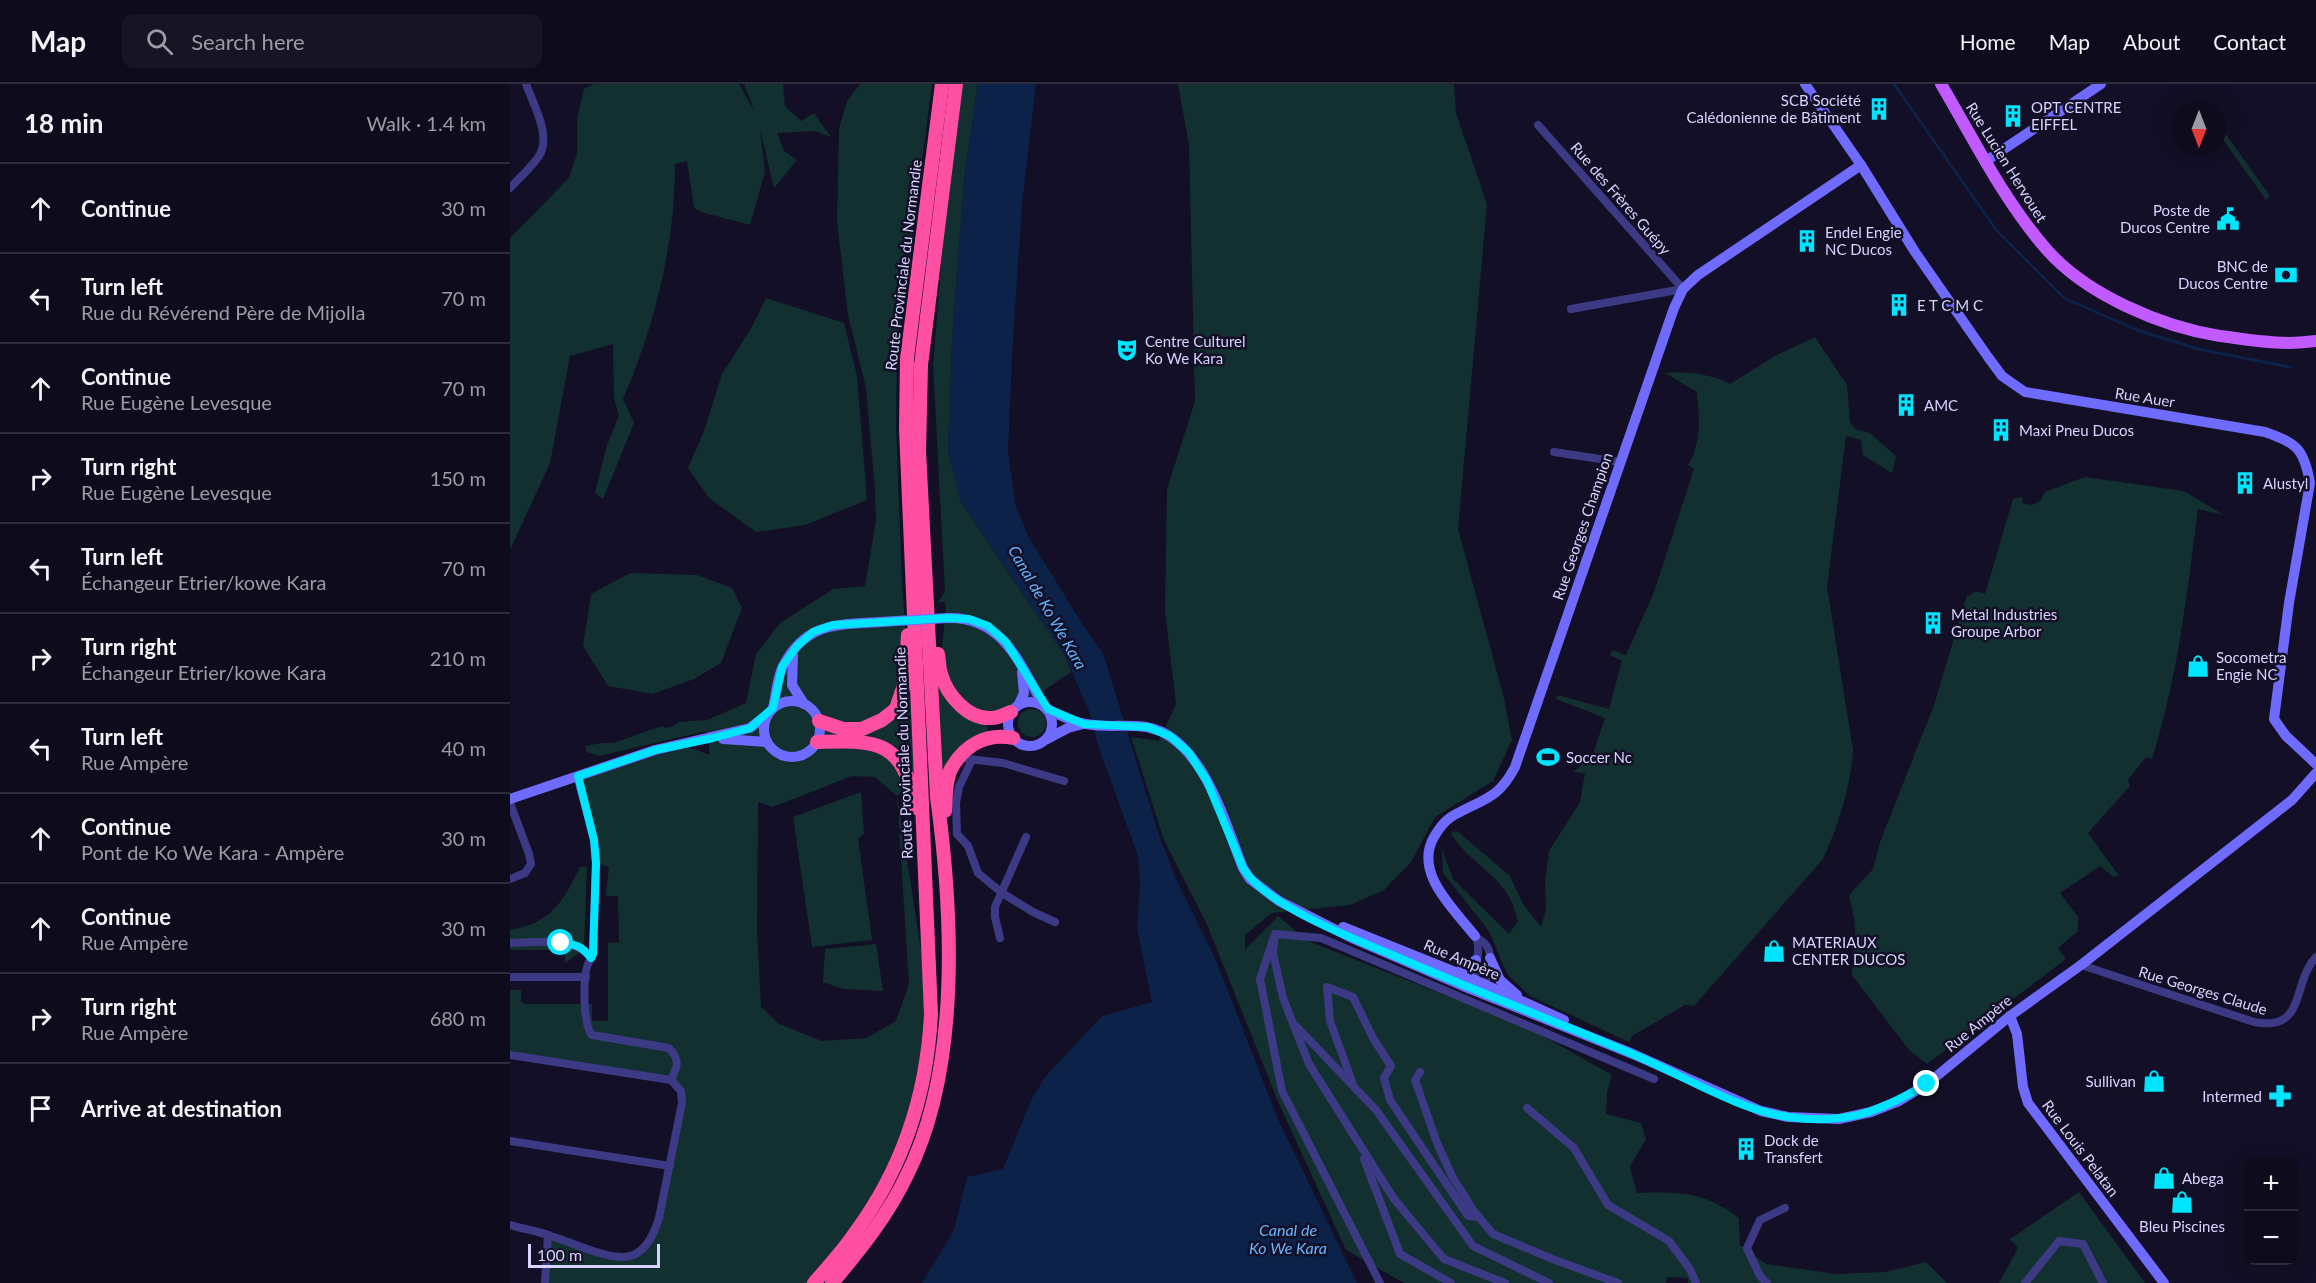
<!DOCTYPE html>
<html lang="en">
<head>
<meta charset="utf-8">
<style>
	:root { --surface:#0e0b1c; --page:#171425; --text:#f1f3f6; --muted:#9b9ba3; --line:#2e2b3b }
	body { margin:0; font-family:Lato,sans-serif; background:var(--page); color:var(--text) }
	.controls { position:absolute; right:18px; bottom:18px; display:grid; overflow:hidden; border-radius:12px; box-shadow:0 6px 24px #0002 }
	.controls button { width:54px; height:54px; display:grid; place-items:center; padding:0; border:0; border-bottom:2px solid var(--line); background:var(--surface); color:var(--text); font:30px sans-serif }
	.compass { position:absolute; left:1662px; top:18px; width:54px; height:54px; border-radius:50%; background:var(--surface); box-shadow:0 6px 24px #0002; rotate:180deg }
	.scale { position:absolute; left:18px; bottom:15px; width:132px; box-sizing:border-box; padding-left:6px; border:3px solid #d9d4ff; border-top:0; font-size:16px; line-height:21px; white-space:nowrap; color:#d9d4ff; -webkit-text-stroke:4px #130f26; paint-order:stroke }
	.stop { position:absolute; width:18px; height:18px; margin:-14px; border:4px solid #00e5ff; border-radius:50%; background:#fff }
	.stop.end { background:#00e5ff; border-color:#fff; box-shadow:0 2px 6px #0008 }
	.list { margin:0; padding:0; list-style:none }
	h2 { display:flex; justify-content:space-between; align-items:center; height:78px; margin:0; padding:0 24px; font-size:26px }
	h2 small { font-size:20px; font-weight:400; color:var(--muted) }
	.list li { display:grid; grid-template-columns:39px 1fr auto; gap:18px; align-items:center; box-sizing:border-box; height:90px; padding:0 24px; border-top:2px solid var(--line) }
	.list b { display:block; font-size:22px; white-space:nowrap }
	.list p { margin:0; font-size:20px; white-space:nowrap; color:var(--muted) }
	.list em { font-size:20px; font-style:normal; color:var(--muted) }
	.icon { flex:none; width:33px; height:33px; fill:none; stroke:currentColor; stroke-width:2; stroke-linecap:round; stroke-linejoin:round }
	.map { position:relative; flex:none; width:1806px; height:1199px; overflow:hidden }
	header { display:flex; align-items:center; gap:36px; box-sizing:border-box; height:84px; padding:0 30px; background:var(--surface); border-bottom:2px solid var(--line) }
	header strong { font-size:28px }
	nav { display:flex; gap:33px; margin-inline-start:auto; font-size:21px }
	.search { width:420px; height:54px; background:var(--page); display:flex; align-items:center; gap:15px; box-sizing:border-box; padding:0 21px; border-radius:12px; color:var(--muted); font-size:22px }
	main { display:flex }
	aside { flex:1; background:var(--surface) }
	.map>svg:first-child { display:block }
	.green { fill:#12302f; fill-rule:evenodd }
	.water { fill:#0c2248 }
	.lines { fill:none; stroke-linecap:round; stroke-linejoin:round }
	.stream { stroke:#0c2248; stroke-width:3 }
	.street { stroke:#3d3a85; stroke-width:8 }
	.secondary { stroke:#6f6bff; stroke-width:10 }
	.primary { stroke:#c25bff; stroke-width:12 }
	.highway { stroke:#ff4fa3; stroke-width:14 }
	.secondary-bridge { stroke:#6f6bff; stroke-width:10 }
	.route { stroke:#00e5ff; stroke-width:8 }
	.labels { text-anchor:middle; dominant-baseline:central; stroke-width:5; stroke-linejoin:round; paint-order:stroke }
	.poi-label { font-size:15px; fill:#d9d4ff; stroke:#130f26; text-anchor:start }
	.street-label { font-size:15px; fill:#d9d4ff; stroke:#130f26 }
	.water-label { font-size:16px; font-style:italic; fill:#62b6ff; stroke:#130f26 }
</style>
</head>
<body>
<header>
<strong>Map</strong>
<div class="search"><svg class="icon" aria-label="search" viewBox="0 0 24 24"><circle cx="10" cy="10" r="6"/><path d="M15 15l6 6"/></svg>Search here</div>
<nav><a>Home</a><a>Map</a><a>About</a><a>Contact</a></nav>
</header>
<main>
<aside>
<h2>18 min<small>Walk · 1.4 km</small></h2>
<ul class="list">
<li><svg class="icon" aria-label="ahead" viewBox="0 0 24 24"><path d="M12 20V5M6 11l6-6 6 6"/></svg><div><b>Continue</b></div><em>30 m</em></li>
<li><svg class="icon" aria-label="left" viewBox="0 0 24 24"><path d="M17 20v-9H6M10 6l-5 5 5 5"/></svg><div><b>Turn left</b><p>Rue du Révérend Père de Mijolla</p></div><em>70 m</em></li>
<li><svg class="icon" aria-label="ahead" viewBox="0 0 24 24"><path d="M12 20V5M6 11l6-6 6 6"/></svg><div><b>Continue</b><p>Rue Eugène Levesque</p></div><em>70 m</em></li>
<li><svg class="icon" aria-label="right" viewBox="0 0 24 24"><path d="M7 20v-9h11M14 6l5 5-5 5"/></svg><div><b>Turn right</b><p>Rue Eugène Levesque</p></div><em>150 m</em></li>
<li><svg class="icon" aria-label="left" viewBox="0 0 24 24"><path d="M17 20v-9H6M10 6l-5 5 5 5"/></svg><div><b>Turn left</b><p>Échangeur Etrier/kowe Kara</p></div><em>70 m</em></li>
<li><svg class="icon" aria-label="right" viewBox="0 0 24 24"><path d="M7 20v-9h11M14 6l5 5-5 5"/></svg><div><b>Turn right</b><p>Échangeur Etrier/kowe Kara</p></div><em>210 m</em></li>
<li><svg class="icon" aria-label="left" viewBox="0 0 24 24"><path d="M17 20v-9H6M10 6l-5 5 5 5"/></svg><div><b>Turn left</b><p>Rue Ampère</p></div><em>40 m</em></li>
<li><svg class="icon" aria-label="ahead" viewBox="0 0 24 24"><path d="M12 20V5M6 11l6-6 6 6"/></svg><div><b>Continue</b><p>Pont de Ko We Kara - Ampère</p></div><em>30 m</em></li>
<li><svg class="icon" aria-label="ahead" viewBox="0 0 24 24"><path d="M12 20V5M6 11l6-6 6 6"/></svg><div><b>Continue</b><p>Rue Ampère</p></div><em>30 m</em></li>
<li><svg class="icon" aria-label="right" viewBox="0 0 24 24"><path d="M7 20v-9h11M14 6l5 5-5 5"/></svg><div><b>Turn right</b><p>Rue Ampère</p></div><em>680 m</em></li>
<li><svg class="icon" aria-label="arrive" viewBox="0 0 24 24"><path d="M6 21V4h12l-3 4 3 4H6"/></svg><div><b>Arrive at destination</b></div></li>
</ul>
</aside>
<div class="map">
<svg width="1806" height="1199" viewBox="0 0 1806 1199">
	<rect width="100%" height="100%" fill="#130f26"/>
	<g class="green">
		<path d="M84 0H229L245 28 234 0H273L275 22 291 37 304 29 321 53 305 47 267 49 274 67 287 76 264 104 250 45 255 88 240 141 191 128 184 124 177 77 165 80C165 161 145 241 113 315L124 339 93 415 85 409 97 361 109 332 104 314 103 260 60 272 40 379 0 466V154L59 94 67 69V34L74 5Z"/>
		<path d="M350 0H422L387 268 386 340 392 500 407 692 387 712 421 930 386 1083 304 1199H35L38 1151 115 1173 133 1165 144 1152 171 1007 161 996 0 971V906H11V918L16 920H82V937H98V859L109 858 108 812H96L99 783 86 779 69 696 171 660 200 671 197 647 89 672 77 668 75 662 92 659H103L152 642 156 644 164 642 168 638 197 636 236 619 246 570 270 539 323 505 355 502 366 436 365 406 356 304 338 231 327 138 329 45 337 17ZM342 692 365 693 387 712 399 900 386 937 356 954 312 957 269 940 251 923 247 846 248 718 263 723Z"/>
		<path d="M446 0H468L454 96 442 259 438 367 451 418 555 572 561 588 536 605 477 637 478 648 432 704 427 607 436 525 435 518H428L435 508 423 281Z"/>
		<path d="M668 0H944L946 29 977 120 948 445 994 614 1002 656 983 697 925 733 901 778 874 806 840 821 762 829 735 851V866L768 832 798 857 1019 944 1102 991 1097 1009 1096 1030 1131 1039 1136 1055 1120 1083 1127 1109C1170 1108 1193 1107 1229 1134L1230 1161 1256 1180 1326 1190 1375 1188 1416 1178 1437 1199H1178V1194L1157 1193 1156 1199H1177H894L836 1166 769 1020 698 843 654 756 621 653 649 657 666 620 655 527 657 405 685 317 679 61Z"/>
		<path d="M1707 38 1760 112 1756 116 1707 47Z"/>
		<path d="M256 214 334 239 347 292 357 416 295 441 246 448 199 414 178 384 194 347 212 290 242 243Z"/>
		<path d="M1305 253 1337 301 1340 338 1345 345 1360 349 1386 372 1382 389 1353 371 1351 356 1336 352 1317 503 1343 666C1341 703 1328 742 1313 775L1184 922 1175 921 1122 952 1119 958 1020 912 997 890 979 847 933 789 932 765 943 795 999 850 1008 837C999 803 987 797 962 774 954 767 947 758 940 749L947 747 1000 792 1013 820 1031 843 1036 825 1035 797 1039 767 1070 718 1075 689 1063 688 1072 681 1080 679 1095 634 1046 615 1047 611 1099 625 1112 577 1100 571 1102 566 1116 571 1144 508 1184 385 1178 381C1192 360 1189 332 1187 308L1155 289C1170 286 1208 291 1220 300L1265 272Z"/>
		<path d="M1575 393 1674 407 1714 431 1688 425C1677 509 1668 593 1642 675L1636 673 1618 696 1620 702 1578 749 1609 792 1603 793 1590 782 1550 809 1568 833V847L1548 864 1556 875 1417 980 1399 966 1342 891C1341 877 1345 863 1345 849 1345 835 1342 824 1339 811L1363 785 1370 758 1424 621 1457 511 1460 512 1465 507 1475 510 1503 415 1513 413 1512 419 1522 421 1530 417 1535 408Z"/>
		<path d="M120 489 187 491 222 504 232 524 211 579 184 595 143 610 98 602 73 562 81 510Z"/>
		<circle cx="522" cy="639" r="14"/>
		<path d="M351 708 354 750 348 754 362 856 302 863 283 733Z"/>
		<path d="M70 783H77L74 866 55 879V866H0V846C41 839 53 818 70 783Z"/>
		<path d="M366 860 373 907 333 905 313 898 315 865Z"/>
		<path d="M1569 1108 1635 1199H1489L1508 1164 1500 1155Z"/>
	</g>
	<path class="water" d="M468 0H526L512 120 502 272 498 369 506 423 519 454 573 541 593 569 649 751 665 793 705 874 767 1033 847 1199H412L444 1146 457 1093 493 1085 521 1016 536 992 592 932 642 918 627 844 630 799 628 772 589 664 579 627 555 572 451 418 438 367 442 259 454 96Z"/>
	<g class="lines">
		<path class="stream" d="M1384 0 1487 147 1554 214 1627 246 1688 265 1780 283"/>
		<g class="street">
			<path d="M1028 41 1173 205"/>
			<path d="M0 104C9 94 21 84 29 72 42 52 23 20 16 0"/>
			<path d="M1061 225 1173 205"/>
			<path d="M1044 368 1110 378"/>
			<path d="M458 675 493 679 554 697"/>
			<path d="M462 676 449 703 446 719 447 750 458 762 468 789 492 809 523 828 545 838"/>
			<path d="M67 692 84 756 86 779 83 870C81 874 78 879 77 883 73 897 73 941 82 951L159 964C170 976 168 982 161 996"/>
			<path d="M0 719 19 770 21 780 15 789 0 795"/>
			<path d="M765 850 811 854 1144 995"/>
			<path d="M965 852C968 855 974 858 976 861 984 872 981 893 972 901"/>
			<path d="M966 853C972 869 963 882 966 900"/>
			<path d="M490 854 485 833V823L516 753"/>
			<path d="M0 859C26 859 64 851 81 874"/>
			<path d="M1571 881 1744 938C1797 948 1781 900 1806 873"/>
			<path d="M0 893H76"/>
			<path d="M786 942 866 1026 963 1162 1039 1199"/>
			<path d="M0 971 161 996 171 1007 172 1019 149 1134C144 1150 135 1172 114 1173 93 1174 61 1158 41 1152 28 1147 14 1145 0 1141"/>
			<path d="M910 988 905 996 927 1059 942 1092 963 1126 983 1150 1045 1176 1108 1199"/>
			<path d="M844 1003 820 937 817 903 843 913 863 954 881 982 874 994 880 1016 958 1132 969 1133"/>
			<path d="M1017 1024 1064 1064 1098 1121 1159 1157 1180 1185 1186 1199"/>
			<path d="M0 1057 160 1082"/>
			<path d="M854 1075 890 1170 941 1199"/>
			<path d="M35 1199 38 1151"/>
			<path d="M870 1199 772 1007 750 895 765 850 763 869 773 914 799 980 884 1115 934 1175 995 1199"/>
			<path d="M1257 1199 1250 1192 1237 1164 1250 1136 1275 1124"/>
			<path d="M1515 1199 1549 1157 1573 1160 1593 1199"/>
		</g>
		<g class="secondary">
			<path d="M1295 0 1351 81 1405 168 1478 273 1492 292 1515 308 1755 348C1786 359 1794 364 1800 399L1779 519 1764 635 1776 652 1806 680"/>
			<path d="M1476 77 1591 0"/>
			<path d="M438 534C493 533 510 579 533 621"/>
			<path d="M283 571 282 601 294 620"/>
			<circle cx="282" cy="645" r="28"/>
			<circle cx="520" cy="640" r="22"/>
			<path d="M509 620 514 609 512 588"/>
			<path d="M263 624C266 611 267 594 273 582 296 538 326 541 370 538"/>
			<path d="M538 625C550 632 563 638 576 640 596 644 616 640 636 643 692 652 715 739 733 784L740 795 769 817 844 855 953 902 1123 970 1251 1027 1278 1033 1329 1035 1361 1028 1389 1017 1417 1000 1500 932 1571 881 1782 716 1806 689"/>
			<path d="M213 655 257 658"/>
			<path d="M537 655 558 644 573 640"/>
			<path d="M0 715 145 666 240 644 258 630"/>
			<path d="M833 843 965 896 1054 936"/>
			<path d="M965 852C945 826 903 789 924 753 931 741 937 734 950 728 977 714 990 712 1005 683L1164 224 1173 205 1188 191 1351 81"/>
			<path d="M980 874 990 896 1007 911"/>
			<path d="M947 889 966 876"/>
			<path d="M1500 932 1507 950 1513 1003 1518 1019 1654 1199"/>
		</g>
		<path class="primary" d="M1431 0C1464 56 1494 117 1537 166 1577 211 1652 243 1710 252 1742 256 1774 262 1806 257"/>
		<g class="highway">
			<path d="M428 570C429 576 429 584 431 590 437 611 458 636 482 634 488 634 495 630 501 628"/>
			<path d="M309 637 333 645H352L372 636 386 625 395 598 398 551"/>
			<path d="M307 658C369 656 392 656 406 724"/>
			<path d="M435 727C436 713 435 697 441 685 455 660 477 649 503 654"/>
			<path d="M304 1199C318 1183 333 1167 345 1149 393 1084 417 1010 421 930L396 345 397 274 432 0"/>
			<path d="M322 1199C351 1165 378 1131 397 1091 451 983 443 830 427 713L409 367 411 281 446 0"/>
		</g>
		<path class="secondary-bridge" d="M370 538 438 534"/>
	</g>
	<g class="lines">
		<path class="route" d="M51 859C65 860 72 862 81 874L83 870 86 779 84 756 68 692 145 666 203 654 240 644 263 624 272 583 287 562 303 548 323 541 438 534 459 535 478 542 496 558 538 625 574 640 638 643 660 652 679 669 697 697 733 784C755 821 840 853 880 870 960 905 1040 935 1120 969 1167 988 1229 1027 1279 1033 1336 1041 1369 1028 1417 1000"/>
	</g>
	<defs>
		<g id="building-bare" transform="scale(1.8)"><path d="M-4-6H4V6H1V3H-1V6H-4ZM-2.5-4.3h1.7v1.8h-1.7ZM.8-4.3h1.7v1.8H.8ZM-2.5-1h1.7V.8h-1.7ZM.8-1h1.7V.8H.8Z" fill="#00e5ff" stroke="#130f26" stroke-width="2.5" paint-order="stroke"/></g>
		<g id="civic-bare" transform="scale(1.8)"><path d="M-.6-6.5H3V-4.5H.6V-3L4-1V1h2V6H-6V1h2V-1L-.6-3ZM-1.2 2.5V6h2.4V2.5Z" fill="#00e5ff" stroke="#130f26" stroke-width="2.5" paint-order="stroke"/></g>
		<g id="bank-bare" transform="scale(1.8)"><path d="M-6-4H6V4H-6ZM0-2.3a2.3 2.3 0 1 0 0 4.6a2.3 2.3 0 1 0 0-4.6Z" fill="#00e5ff" stroke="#130f26" stroke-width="2.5" paint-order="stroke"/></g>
		<g id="theatre-bare" transform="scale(1.8)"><path d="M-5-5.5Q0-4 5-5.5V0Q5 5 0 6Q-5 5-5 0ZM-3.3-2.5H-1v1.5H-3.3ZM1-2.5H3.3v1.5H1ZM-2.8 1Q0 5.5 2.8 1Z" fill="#00e5ff" stroke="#130f26" stroke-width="2.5" paint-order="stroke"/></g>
		<g id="shop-bare" transform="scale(1.8)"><path d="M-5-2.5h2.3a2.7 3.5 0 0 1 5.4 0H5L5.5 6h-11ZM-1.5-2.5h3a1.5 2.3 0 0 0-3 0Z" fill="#00e5ff" stroke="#130f26" stroke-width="2.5" paint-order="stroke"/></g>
		<g id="stadium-bare" transform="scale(1.8)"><path d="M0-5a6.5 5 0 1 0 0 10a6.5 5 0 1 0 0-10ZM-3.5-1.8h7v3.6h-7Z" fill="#00e5ff" stroke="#130f26" stroke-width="2.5" paint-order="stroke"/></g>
		<g id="pharmacy-bare" transform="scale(1.8)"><path d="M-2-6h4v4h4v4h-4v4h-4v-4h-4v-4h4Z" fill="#00e5ff" stroke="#130f26" stroke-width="2.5" paint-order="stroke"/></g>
	</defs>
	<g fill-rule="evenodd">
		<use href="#building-bare" x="1369" y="25"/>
		<use href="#building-bare" x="1503" y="32"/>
		<use href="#civic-bare" x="1718" y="135"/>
		<use href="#building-bare" x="1297" y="157"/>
		<use href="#bank-bare" x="1776" y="191"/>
		<use href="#building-bare" x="1389" y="221"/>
		<use href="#theatre-bare" x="617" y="266"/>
		<use href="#building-bare" x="1396" y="321"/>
		<use href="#building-bare" x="1491" y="346"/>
		<use href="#building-bare" x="1735" y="399"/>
		<use href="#building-bare" x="1423" y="539"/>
		<use href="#shop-bare" x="1688" y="582"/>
		<use href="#stadium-bare" x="1038" y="673"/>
		<use href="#shop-bare" x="1264" y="867"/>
		<use href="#shop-bare" x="1644" y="997"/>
		<use href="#pharmacy-bare" x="1770" y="1012"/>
		<use href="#building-bare" x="1236" y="1065"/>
		<use href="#shop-bare" x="1654" y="1094"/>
		<use href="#shop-bare" x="1672" y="1118"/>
	</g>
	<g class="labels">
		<g class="poi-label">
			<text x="1351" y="16" text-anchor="end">SCB Société<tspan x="1351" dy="17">Calédonienne de Bâtiment</tspan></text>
			<text x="1521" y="23">OPT CENTRE<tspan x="1521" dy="17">EIFFEL</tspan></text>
			<text x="1700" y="126" text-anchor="end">Poste de<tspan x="1700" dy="17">Ducos Centre</tspan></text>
			<text x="1315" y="148">Endel Engie<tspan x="1315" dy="17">NC Ducos</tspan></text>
			<text x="1758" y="182" text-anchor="end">BNC de<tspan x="1758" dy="17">Ducos Centre</tspan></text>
			<text x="1407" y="221">E T C M C</text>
			<text x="635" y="257">Centre Culturel<tspan x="635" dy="17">Ko We Kara</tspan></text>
			<text x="1414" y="321">AMC</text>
			<text x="1509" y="346">Maxi Pneu Ducos</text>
			<text x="1753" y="399">Alustyl</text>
			<text x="1441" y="530">Metal Industries<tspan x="1441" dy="17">Groupe Arbor</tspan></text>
			<text x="1706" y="573">Socometra<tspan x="1706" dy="17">Engie NC</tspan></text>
			<text x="1056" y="673">Soccer Nc</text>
			<text x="1282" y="858">MATERIAUX<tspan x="1282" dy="17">CENTER DUCOS</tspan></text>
			<text x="1626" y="997" text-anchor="end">Sullivan</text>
			<text x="1752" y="1012" text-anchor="end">Intermed</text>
			<text x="1254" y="1056">Dock de<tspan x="1254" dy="17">Transfert</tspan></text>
			<text x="1672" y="1094">Abega</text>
			<text x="1672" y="1142" text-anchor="middle">Bleu Piscines</text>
		</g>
		<g class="street-label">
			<text transform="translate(1497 78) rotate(58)">Rue Lucien Hervouet</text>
			<text transform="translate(1111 114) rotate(49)">Rue des Frères Guépy</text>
			<text transform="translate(393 181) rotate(-83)">Route Provinciale du Normandie</text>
			<text transform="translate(1635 313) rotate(9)">Rue Auer</text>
			<text transform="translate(1072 442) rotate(-71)">Rue Georges Champion</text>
			<text transform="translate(393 669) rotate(-92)">Route Provinciale du Normandie</text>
			<text transform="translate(952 875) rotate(23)">Rue Ampère</text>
			<text transform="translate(1693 906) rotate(17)">Rue Georges Claude</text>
			<text transform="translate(1468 939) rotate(-39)">Rue Ampère</text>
			<text transform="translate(1571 1064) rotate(53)">Rue Louis Pelatan</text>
		</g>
		<g class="water-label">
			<text transform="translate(538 523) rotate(60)">Canal de Ko We Kara</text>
			<text x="778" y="1145">Canal de<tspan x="778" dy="18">Ko We Kara</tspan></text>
		</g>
	</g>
</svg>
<div class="controls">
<button>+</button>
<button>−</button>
</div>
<svg class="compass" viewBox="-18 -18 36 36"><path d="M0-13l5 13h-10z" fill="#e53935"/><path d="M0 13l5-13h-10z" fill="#9b9ba3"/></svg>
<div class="scale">100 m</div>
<div class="stop" style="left:51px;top:859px"></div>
<div class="stop end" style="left:1417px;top:1000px"></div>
</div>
</main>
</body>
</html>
